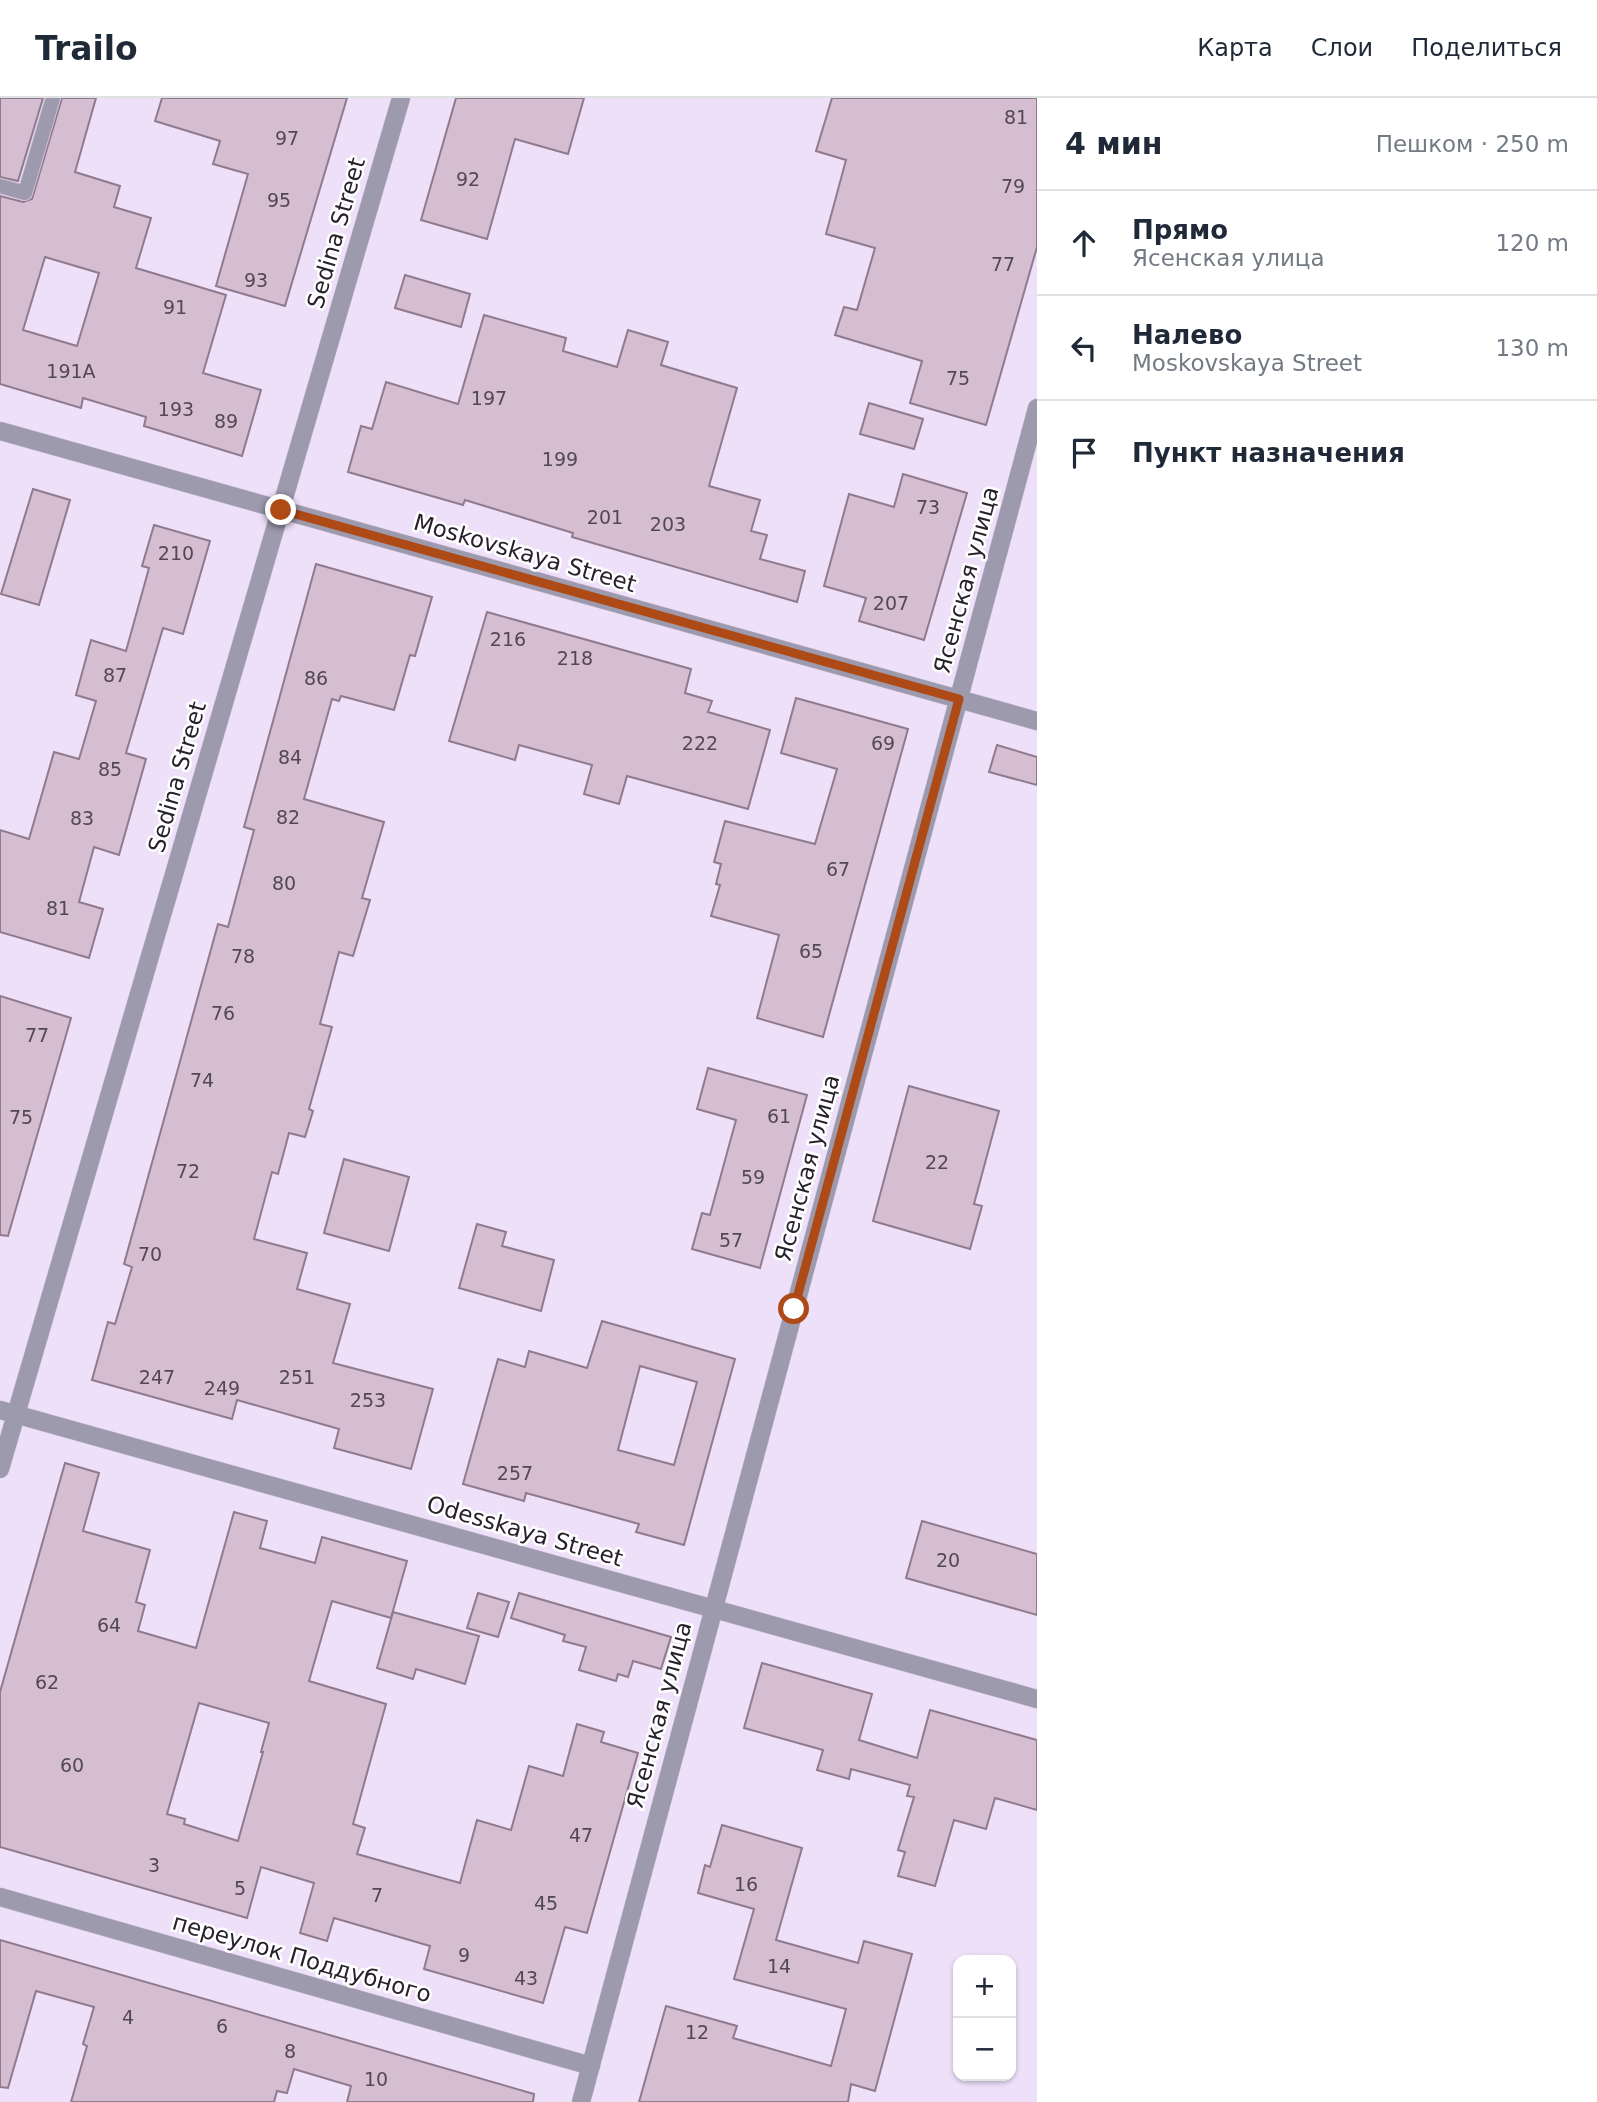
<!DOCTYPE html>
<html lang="ru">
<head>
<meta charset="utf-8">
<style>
	:root { --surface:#fff; --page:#f6f6f7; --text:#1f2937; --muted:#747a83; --line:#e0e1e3 }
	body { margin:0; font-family:"DejaVu Sans",sans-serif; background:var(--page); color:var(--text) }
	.controls { position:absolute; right:21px; bottom:21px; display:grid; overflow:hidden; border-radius:14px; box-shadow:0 2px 5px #0004 }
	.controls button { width:63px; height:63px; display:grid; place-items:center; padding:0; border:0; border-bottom:2px solid var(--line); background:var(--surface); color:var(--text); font:35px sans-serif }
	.stop { position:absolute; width:21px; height:21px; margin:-16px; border:5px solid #ae4a16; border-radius:50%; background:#fff }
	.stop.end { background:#ae4a16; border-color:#fff; box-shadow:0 2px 7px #0008 }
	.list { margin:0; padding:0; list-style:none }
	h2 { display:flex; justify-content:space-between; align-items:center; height:91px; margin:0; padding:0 28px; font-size:30px }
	h2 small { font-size:23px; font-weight:400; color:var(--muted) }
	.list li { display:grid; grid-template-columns:46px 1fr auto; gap:21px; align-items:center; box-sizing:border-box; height:105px; padding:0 28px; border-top:2px solid var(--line) }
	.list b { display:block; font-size:26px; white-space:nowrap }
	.list p { margin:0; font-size:23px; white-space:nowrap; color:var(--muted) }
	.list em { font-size:23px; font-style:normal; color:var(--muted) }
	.icon { flex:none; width:38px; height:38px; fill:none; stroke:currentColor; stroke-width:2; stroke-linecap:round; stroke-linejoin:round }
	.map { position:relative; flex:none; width:1037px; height:2004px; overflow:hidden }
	header { display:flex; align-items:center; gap:42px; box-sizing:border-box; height:98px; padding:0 35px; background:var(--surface); border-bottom:2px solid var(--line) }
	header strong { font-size:33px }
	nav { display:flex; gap:38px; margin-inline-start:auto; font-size:24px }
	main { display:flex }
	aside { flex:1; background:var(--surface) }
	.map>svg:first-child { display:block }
	.building { fill:#d5bdd2; stroke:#907a8d; stroke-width:2; fill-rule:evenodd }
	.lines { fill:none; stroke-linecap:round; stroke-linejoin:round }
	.lane-casing { stroke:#cbbed5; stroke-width:16 }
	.street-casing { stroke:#cbbed5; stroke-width:19 }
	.lane { stroke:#9d9aae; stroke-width:14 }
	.street { stroke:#9d9aae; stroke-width:18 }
	.route { stroke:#ae4a16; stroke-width:9 }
	.labels { text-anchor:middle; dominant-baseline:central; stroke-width:5; stroke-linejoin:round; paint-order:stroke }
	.number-label { font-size:19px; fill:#524855 }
	.street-label { font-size:23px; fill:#27212b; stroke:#fff }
</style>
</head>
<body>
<header>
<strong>Trailo</strong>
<nav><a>Карта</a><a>Слои</a><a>Поделиться</a></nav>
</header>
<main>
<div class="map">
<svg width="1037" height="2004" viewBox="0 0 1037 2004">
	<rect width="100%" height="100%" fill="#efe0fa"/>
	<g class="building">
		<path d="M0 0H43L18 83 0 79Z"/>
		<path d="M62 0H96L75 74 120 88 114 109 151 120 136 170 226 197 203 275 261 292 242 358 144 328 146 319 83 300 81 310 0 286V98L23 104 32 101ZM45 159 99 175 77 248 23 232Z"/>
		<path d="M162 0H347L285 208 216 188 248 76 213 66 220 43 155 23Z"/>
		<path d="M456 0H584L568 56 515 41 487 141 421 122Z"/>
		<path d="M832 0H1037V149L986 327 910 305 922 263 835 237 844 209 857 212 875 150 826 136 846 62 816 53Z"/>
		<path d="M405 177 470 196 461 229 395 210Z"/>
		<path d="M484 217 566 240 563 253 617 269 628 232 668 244 661 267 737 290 709 388 760 402 751 433 767 437 760 461 805 473 797 504 572 439 573 435 465 402 463 407 348 374 361 328 372 331 386 284 458 306Z"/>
		<path d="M869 305 923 321 914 351 860 336Z"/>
		<path d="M903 376 967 395 924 542 859 523 866 500 824 488 849 396 894 409Z"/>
		<path d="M33 391 70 402 39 507 1 496Z"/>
		<path d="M154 427 210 443 183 536 163 530 126 655 146 661 119 757 94 749 79 804 103 811 89 860 0 834V732L29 741 54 654 79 661 96 603 76 597 91 542 126 553 149 470 142 468Z"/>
		<path d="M316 466 432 499 415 558 410 557 394 612 341 598 339 603 332 601 304 701 384 724 362 800 370 802 353 858 339 854 320 926 332 929 309 1011 313 1013 305 1039 289 1035 278 1076 272 1074 254 1141 307 1155 297 1191 350 1206 333 1265 433 1291 411 1371 334 1350 339 1331 237 1302 232 1321 92 1282 108 1224 115 1226 132 1169 124 1166 218 826 228 829 254 732 244 729Z"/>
		<path d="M487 514 691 571 685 595 712 603 708 614 770 632 748 711 627 678 619 706 584 696 592 667 519 647 515 662 449 643Z"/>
		<path d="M796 600 908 631 823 939 757 920 779 837 711 818 720 787 716 786 721 766 714 764 725 723 815 746 837 671 781 655Z"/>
		<path d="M997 647 1037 659V687L989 674Z"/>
		<path d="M0 898 71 920 8 1138 0 1137Z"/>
		<path d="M708 970 807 997 760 1170 692 1151 702 1115 710 1117 736 1022 697 1011Z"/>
		<path d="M909 988 999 1013 974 1106 982 1108 970 1151 873 1123Z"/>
		<path d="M344 1061 409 1079 389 1153 324 1135Z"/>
		<path d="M477 1126 506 1134 502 1148 554 1162 541 1213 459 1190Z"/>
		<path d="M602 1223 735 1261 684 1447 636 1434 639 1426 526 1395 524 1403 463 1386 498 1261 525 1269 529 1253 587 1270ZM640 1268 697 1284 674 1367 618 1352Z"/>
		<path d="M65 1365 99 1375 83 1433 150 1452 136 1504 145 1507 138 1533 196 1550 234 1414 267 1423 260 1450 315 1465 322 1439 407 1463 391 1520 332 1503 309 1583 386 1606 353 1726 365 1730 357 1756 460 1785 477 1722 511 1732 529 1668 563 1678 577 1626 604 1634 601 1644 638 1655 587 1835 565 1829 543 1905 424 1871 430 1848 334 1820 327 1843 300 1835 314 1785 261 1769 247 1820 0 1749V1594ZM199 1605 269 1625 261 1654H263L238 1743 184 1726 185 1721 167 1716Z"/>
		<path d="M922 1423 1037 1456V1517L906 1480Z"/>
		<path d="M478 1495 509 1504 498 1539 467 1530Z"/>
		<path d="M519 1495 671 1539 661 1571 633 1563 628 1579 618 1576 616 1583 579 1572 586 1549 563 1543 565 1537 511 1520Z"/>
		<path d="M393 1514 479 1538 465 1586 416 1571 413 1581 377 1570Z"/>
		<path d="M762 1565 872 1596 859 1642 917 1660 930 1612 1037 1642V1712L995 1700 986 1731 954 1722 935 1788 898 1778 905 1754 898 1752 914 1699 907 1698 910 1687 851 1671 849 1681 817 1672 823 1652 744 1630Z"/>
		<path d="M722 1727 802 1750 776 1842 858 1865 864 1843 912 1856 875 1993 851 1986 848 2004H639L666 1908 737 1928 733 1940 831 1968 846 1911 734 1881 754 1811 698 1795 705 1767 710 1769Z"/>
		<path d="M0 1842 534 1996 533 2004H347L351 1988 294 1971 287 1995 277 1993 274 2004H71L87 1948 83 1946 94 1909 36 1893 8 1990 0 1989Z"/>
	</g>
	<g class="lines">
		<g class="lane-casing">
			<path id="lane" d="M0 88 25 95 53 0"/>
		</g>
		<g class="street-casing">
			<g id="street">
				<path d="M0 333 1037 623"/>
				<path d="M0 1312 1037 1601"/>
				<path d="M0 1371 401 0"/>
				<path d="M0 1799 591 1968"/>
				<path d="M581 2004 1037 310"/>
			</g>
		</g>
		<use href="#lane" class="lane"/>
		<use href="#street" class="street"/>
	</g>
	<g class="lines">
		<path class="route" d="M281 412 959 601 794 1211"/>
	</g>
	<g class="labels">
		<g class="number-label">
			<text x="1016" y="19">81</text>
			<text x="287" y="40">97</text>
			<text x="468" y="81">92</text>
			<text x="1013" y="88">79</text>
			<text x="279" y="102">95</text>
			<text x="1003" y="166">77</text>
			<text x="256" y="182">93</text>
			<text x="175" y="209">91</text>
			<text x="71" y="273">191А</text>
			<text x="958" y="280">75</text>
			<text x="489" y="300">197</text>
			<text x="176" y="311">193</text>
			<text x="226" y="323">89</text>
			<text x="560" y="361">199</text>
			<text x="928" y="409">73</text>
			<text x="605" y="419">201</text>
			<text x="668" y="426">203</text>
			<text x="176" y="455">210</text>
			<text x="891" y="505">207</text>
			<text x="508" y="541">216</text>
			<text x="575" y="560">218</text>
			<text x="115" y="577">87</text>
			<text x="316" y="580">86</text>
			<text x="700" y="645">222</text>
			<text x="883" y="645">69</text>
			<text x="290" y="659">84</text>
			<text x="110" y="671">85</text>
			<text x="288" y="719">82</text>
			<text x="82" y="720">83</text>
			<text x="838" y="771">67</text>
			<text x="284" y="785">80</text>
			<text x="58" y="810">81</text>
			<text x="811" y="853">65</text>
			<text x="243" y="858">78</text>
			<text x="223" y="915">76</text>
			<text x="37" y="937">77</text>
			<text x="202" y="982">74</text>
			<text x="779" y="1018">61</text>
			<text x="21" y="1019">75</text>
			<text x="937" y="1064">22</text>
			<text x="188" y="1073">72</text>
			<text x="753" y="1079">59</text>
			<text x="731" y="1142">57</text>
			<text x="150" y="1156">70</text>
			<text x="157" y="1279">247</text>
			<text x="297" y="1279">251</text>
			<text x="222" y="1290">249</text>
			<text x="368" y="1302">253</text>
			<text x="515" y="1375">257</text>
			<text x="948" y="1462">20</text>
			<text x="109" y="1527">64</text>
			<text x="47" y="1584">62</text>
			<text x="72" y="1667">60</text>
			<text x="581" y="1737">47</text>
			<text x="154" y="1767">3</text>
			<text x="746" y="1786">16</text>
			<text x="240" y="1790">5</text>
			<text x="377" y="1797">7</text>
			<text x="546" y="1805">45</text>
			<text x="464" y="1857">9</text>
			<text x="779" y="1868">14</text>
			<text x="526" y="1880">43</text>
			<text x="128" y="1919">4</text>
			<text x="222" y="1928">6</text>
			<text x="697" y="1934">12</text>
			<text x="290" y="1953">8</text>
			<text x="376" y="1981">10</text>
		</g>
		<g class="street-label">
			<text transform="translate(336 135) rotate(-74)">Sedina Street</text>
			<text transform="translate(525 455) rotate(16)">Moskovskaya Street</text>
			<text transform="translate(966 482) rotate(-75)">Ясенская улица</text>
			<text transform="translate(177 679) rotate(-74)">Sedina Street</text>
			<text transform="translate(807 1070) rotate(-75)">Ясенская улица</text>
			<text transform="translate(525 1433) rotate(16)">Odesskaya Street</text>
			<text transform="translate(659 1617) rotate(-75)">Ясенская улица</text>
			<text transform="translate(302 1860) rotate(16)">переулок Поддубного</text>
		</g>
	</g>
</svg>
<div class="controls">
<button>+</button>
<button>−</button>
</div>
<div class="stop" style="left:794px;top:1211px"></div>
<div class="stop end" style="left:281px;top:412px"></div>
</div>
<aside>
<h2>4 мин<small>Пешком · 250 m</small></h2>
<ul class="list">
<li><svg class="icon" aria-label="ahead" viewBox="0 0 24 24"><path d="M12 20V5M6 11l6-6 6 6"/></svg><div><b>Прямо</b><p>Ясенская улица</p></div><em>120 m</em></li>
<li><svg class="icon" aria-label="left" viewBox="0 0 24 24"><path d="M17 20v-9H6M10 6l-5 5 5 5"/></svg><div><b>Налево</b><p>Moskovskaya Street</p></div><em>130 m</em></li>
<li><svg class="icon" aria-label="arrive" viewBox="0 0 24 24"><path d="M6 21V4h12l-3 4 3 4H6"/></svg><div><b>Пункт назначения</b></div></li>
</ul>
</aside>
</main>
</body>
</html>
